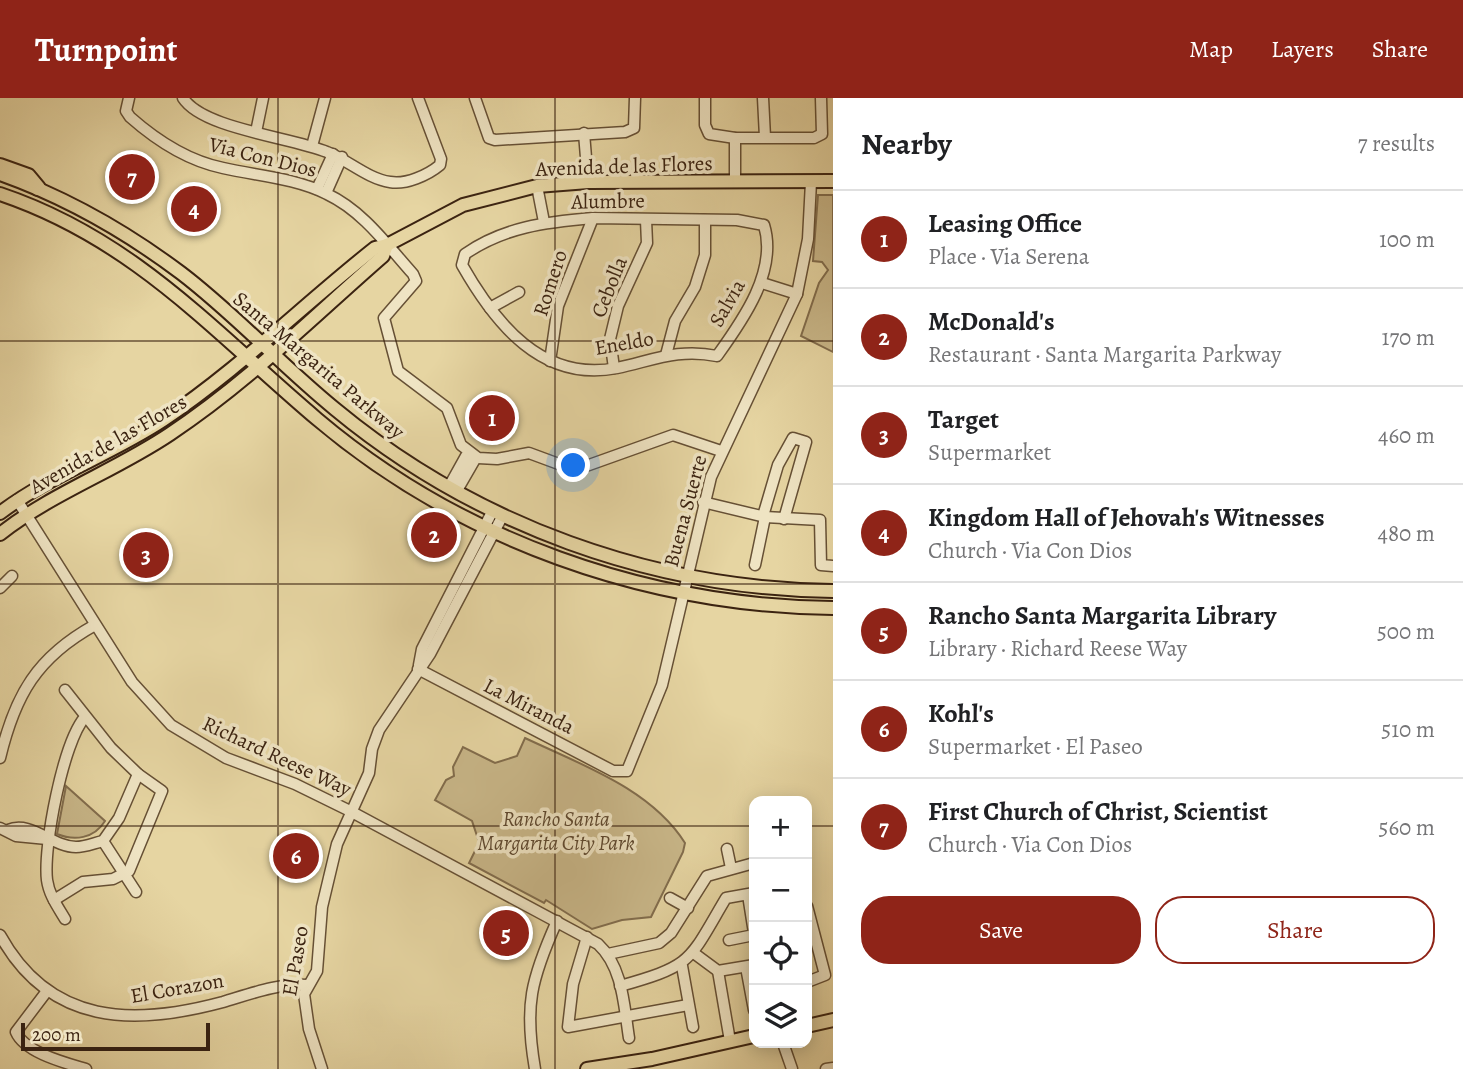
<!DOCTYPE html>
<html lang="en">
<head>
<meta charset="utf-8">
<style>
	:root { --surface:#fff; --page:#f2f2f2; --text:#202124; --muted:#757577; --line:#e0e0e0; --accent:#8f2418 }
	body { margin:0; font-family:Alegreya,serif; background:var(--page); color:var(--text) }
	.controls { position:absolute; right:21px; bottom:21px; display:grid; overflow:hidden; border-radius:14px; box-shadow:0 4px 18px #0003 }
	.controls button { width:63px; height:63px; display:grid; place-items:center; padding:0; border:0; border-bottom:2px solid var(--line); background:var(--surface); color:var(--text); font:35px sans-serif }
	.scale { position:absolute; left:21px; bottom:18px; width:189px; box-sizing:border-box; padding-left:7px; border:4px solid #3b2311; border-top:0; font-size:19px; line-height:24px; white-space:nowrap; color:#3b2311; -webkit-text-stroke:5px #efe4c3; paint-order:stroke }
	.you { position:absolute; left:574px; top:368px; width:24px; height:24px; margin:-18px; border:5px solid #fff; border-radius:50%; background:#1a73e8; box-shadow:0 0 0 10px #1a73e833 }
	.badge { display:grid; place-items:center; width:46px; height:46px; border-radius:50%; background:var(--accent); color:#fff; font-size:23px; font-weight:700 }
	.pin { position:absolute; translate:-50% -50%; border:4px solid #fff; box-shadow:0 2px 7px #0006 }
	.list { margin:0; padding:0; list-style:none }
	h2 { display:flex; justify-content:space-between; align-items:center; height:91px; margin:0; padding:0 28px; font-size:30px }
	h2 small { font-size:23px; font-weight:400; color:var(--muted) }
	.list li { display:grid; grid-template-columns:46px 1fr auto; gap:21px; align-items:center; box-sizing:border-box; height:98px; padding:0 28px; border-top:2px solid var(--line) }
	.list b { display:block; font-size:26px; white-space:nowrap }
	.list p { margin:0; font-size:23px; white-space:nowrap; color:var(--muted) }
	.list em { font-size:23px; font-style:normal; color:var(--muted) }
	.actions { display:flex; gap:14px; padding:21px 28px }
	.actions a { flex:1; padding:16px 0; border:2px solid var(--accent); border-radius:28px; text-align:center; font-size:24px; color:var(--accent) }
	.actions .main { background:var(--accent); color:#fff }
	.icon { flex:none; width:38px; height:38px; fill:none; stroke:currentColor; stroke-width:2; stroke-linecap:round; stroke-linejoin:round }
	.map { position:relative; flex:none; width:833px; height:971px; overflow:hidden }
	header { display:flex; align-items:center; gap:42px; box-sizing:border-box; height:98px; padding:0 35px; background:var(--accent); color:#fff }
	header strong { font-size:33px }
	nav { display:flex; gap:38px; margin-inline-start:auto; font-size:24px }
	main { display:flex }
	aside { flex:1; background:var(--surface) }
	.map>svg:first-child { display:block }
	.green { fill:#c9b789; stroke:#826d4d; stroke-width:2 }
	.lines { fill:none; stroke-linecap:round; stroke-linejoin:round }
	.minor-casing { stroke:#665035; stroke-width:13 }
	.major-casing { stroke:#3b2311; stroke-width:16 }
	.highway-casing { stroke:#3b2311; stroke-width:18 }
	.minor { stroke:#efe4c3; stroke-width:10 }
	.major { stroke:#e6d5a2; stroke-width:12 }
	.highway { stroke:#e6d5a2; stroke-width:14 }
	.grid { fill:none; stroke:#3b2311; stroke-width:2; stroke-opacity:0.55 }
	.labels { text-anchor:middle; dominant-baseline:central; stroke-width:7; stroke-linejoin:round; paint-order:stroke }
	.street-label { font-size:21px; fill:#3b2311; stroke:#efe4c3 }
	.park-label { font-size:21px; font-style:italic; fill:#5e482f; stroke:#efe4c3 }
</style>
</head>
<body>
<header>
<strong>Turnpoint</strong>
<nav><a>Map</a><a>Layers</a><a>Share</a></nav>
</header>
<main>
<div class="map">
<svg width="833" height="971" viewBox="0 0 833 971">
	<rect width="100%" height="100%" fill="#e6d5a2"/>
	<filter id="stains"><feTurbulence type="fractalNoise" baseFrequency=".00286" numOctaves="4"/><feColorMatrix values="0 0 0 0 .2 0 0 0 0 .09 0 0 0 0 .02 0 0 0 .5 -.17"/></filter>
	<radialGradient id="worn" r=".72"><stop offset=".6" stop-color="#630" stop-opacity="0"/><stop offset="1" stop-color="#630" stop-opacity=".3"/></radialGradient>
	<g class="green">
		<path d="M818 97H833V254L801 238 819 185 828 172 822 164 813 163Z"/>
		<path d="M525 640C582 667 651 691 685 745L683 754 651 819 622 822 592 831 546 802 544 805 469 765 476 751 481 750 472 723 435 702 446 682 454 678 453 669 463 649 495 665 517 658Z"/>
		<path d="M66 688 105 723C94 741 74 743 57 736Z"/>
	</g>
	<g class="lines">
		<g class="minor-casing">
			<g id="minor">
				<path d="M129 0 126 13 130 19C156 42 189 63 223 70 258 78 295 80 327 96 363 113 387 147 413 176L416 183 384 220 398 273 447 310 461 347 478 360 497 361 529 355 575 372 673 337 721 353"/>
				<path d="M183 0C203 31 291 39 327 54 348 62 368 81 390 84 406 87 428 77 440 67L441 61 418 0"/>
				<path d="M475 0 489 40 495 42 625 34 634 30 635 0"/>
				<path d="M705 0V27L709 36 735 40H814L822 36 821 0"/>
				<path d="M763 0 765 39"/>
				<path d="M256 34 263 0"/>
				<path d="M584 35 588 84"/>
				<path d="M312 48 325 0"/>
				<path d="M735 83V40"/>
				<path d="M537 88 544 124"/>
				<path d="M317 91 333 56"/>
				<path d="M326 95 342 59"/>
				<path d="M593 120 737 122 764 127C778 173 743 222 717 258 679 250 654 262 617 270 542 285 495 225 462 167L465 156C504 129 546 124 593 120Z"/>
				<path d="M762 185 797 196"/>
				<path d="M490 210 519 194"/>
				<path d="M666 257 675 223 695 189 705 157V122"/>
				<path d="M550 263 558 208 593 120"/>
				<path d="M614 270 610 241 618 208 647 145 646 122"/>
				<path d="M472 357 474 363 459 389 453 391 451 385 466 358Z"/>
				<path d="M17 402 132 584 171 627 226 660 295 686 350 713 598 846C623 869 624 908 629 940"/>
				<path d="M703 404 765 419 820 422 821 467 833 468"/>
				<path d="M763 418 778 367 793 340 806 344 784 421"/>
				<path d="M755 467 765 419"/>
				<path d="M0 490 12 478"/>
				<path d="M419 567 422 551 493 412"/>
				<path d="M418 571 613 673H627L662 587 711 379 797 196 808 141 811 84"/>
				<path d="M0 660C15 597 37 559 95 527"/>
				<path d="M0 730 16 738 47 741"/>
				<path d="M8 732C31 722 52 749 76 749 85 749 94 745 103 743L119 720 138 676"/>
				<path d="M103 743 136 794"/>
				<path d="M727 751 731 770"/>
				<path d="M748 797 754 835"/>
				<path d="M670 800 688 810"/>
				<path d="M54 802 83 784 113 781 129 773 162 693 138 676 111 650 65 592"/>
				<path d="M807 808 825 877 807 884"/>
				<path d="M65 821C58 809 49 797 47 782 43 749 63 644 85 619"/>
				<path d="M0 837C50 928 134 928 223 904 250 896 279 885 307 887"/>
				<path d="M587 839 573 886 568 929 688 907"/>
				<path d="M729 842 754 837"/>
				<path d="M608 856 659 845 671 835 707 778 754 765"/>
				<path d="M695 856 718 873 754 867"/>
				<path d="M682 868 693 929"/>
				<path d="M746 869 754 912"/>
				<path d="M718 873 730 943"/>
				<path d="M620 888C694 867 688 864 726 800L754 795"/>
				<path d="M47 893 16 934C25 955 66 965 86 971"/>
				<path d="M783 945 792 971"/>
				<path d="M322 971 309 931 304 896 317 873 322 809 337 746 369 675 372 651 379 632 430 556 503 417"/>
				<path d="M535 971C524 908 531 881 557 823"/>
				<path d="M826 971 833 970"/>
			</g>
		</g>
		<g class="major-casing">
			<g id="major">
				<path d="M0 76C65 99 125 133 181 175 235 216 282 268 335 311 475 427 653 491 833 493"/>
				<path d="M0 96C134 141 213 233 317 321 460 442 646 508 833 510"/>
				<path d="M0 415C50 377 110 357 163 322 238 272 304 206 375 150L387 147 463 107 537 88 588 84 833 83"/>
				<path d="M0 436C52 395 115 373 170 336 247 285 313 219 383 158L387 147"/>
				<path d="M807 928 833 922"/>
				<path d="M587 971 652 961 754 938"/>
			</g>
		</g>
		<g class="highway-casing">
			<path id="highway" d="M0 68 28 78 38 90"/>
		</g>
		<use href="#minor" class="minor"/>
		<use href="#major" class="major"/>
		<use href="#highway" class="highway"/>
	</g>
	<path class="grid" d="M278 0V971M555 0V971M0 243H833M0 486H833M0 728H754M807 728H833"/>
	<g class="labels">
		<g class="street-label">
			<text transform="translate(263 59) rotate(14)">Via Con Dios</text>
			<text transform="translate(624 68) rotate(-2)">Avenida de las Flores</text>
			<text transform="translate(608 103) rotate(-1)">Alumbre</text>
			<text transform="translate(550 185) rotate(-72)">Romero</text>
			<text transform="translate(609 189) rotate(-68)">Cebolla</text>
			<text transform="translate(727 205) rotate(-60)">Salvia</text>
			<text transform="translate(624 245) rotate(-10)">Eneldo</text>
			<text transform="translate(319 267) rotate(40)">Santa Margarita Parkway</text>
			<text transform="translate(108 346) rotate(-30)">Avenida de las Flores</text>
			<text transform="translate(685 413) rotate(-75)">Buena Suerte</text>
			<text transform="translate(529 608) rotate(27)">La Miranda</text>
			<text transform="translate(277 658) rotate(25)">Richard Reese Way</text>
			<text transform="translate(295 863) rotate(-80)">El Paseo</text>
			<text transform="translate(177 890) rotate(-10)">El Corazon</text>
		</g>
		<g class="park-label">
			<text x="556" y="721">Rancho Santa<tspan x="556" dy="24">Margarita City Park</tspan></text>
		</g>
	</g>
	<rect width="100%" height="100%" filter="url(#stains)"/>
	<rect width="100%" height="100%" fill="url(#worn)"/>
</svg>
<div class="controls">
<button>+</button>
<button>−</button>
<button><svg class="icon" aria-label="locate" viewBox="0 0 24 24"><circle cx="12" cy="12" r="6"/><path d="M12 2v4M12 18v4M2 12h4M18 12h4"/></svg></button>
<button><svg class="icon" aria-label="layers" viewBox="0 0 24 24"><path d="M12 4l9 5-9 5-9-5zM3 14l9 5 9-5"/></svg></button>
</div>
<div class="scale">200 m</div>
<div class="you"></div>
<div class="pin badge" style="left:492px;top:320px">1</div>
<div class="pin badge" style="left:434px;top:437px">2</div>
<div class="pin badge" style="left:146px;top:457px">3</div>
<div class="pin badge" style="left:194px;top:111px">4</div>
<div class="pin badge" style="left:506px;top:835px">5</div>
<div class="pin badge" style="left:296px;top:758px">6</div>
<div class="pin badge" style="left:132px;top:79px">7</div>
</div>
<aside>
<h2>Nearby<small>7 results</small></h2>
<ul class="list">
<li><span class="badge">1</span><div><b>Leasing Office</b><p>Place · Via Serena</p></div><em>100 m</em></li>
<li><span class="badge">2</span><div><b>McDonald's</b><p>Restaurant · Santa Margarita Parkway</p></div><em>170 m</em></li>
<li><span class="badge">3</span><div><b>Target</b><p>Supermarket</p></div><em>460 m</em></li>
<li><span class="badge">4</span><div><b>Kingdom Hall of Jehovah's Witnesses</b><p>Church · Via Con Dios</p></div><em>480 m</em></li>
<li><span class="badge">5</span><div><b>Rancho Santa Margarita Library</b><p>Library · Richard Reese Way</p></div><em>500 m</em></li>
<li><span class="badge">6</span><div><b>Kohl's</b><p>Supermarket · El Paseo</p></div><em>510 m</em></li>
<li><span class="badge">7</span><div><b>First Church of Christ, Scientist</b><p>Church · Via Con Dios</p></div><em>560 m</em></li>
</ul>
<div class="actions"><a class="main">Save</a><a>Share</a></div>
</aside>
</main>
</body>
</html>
